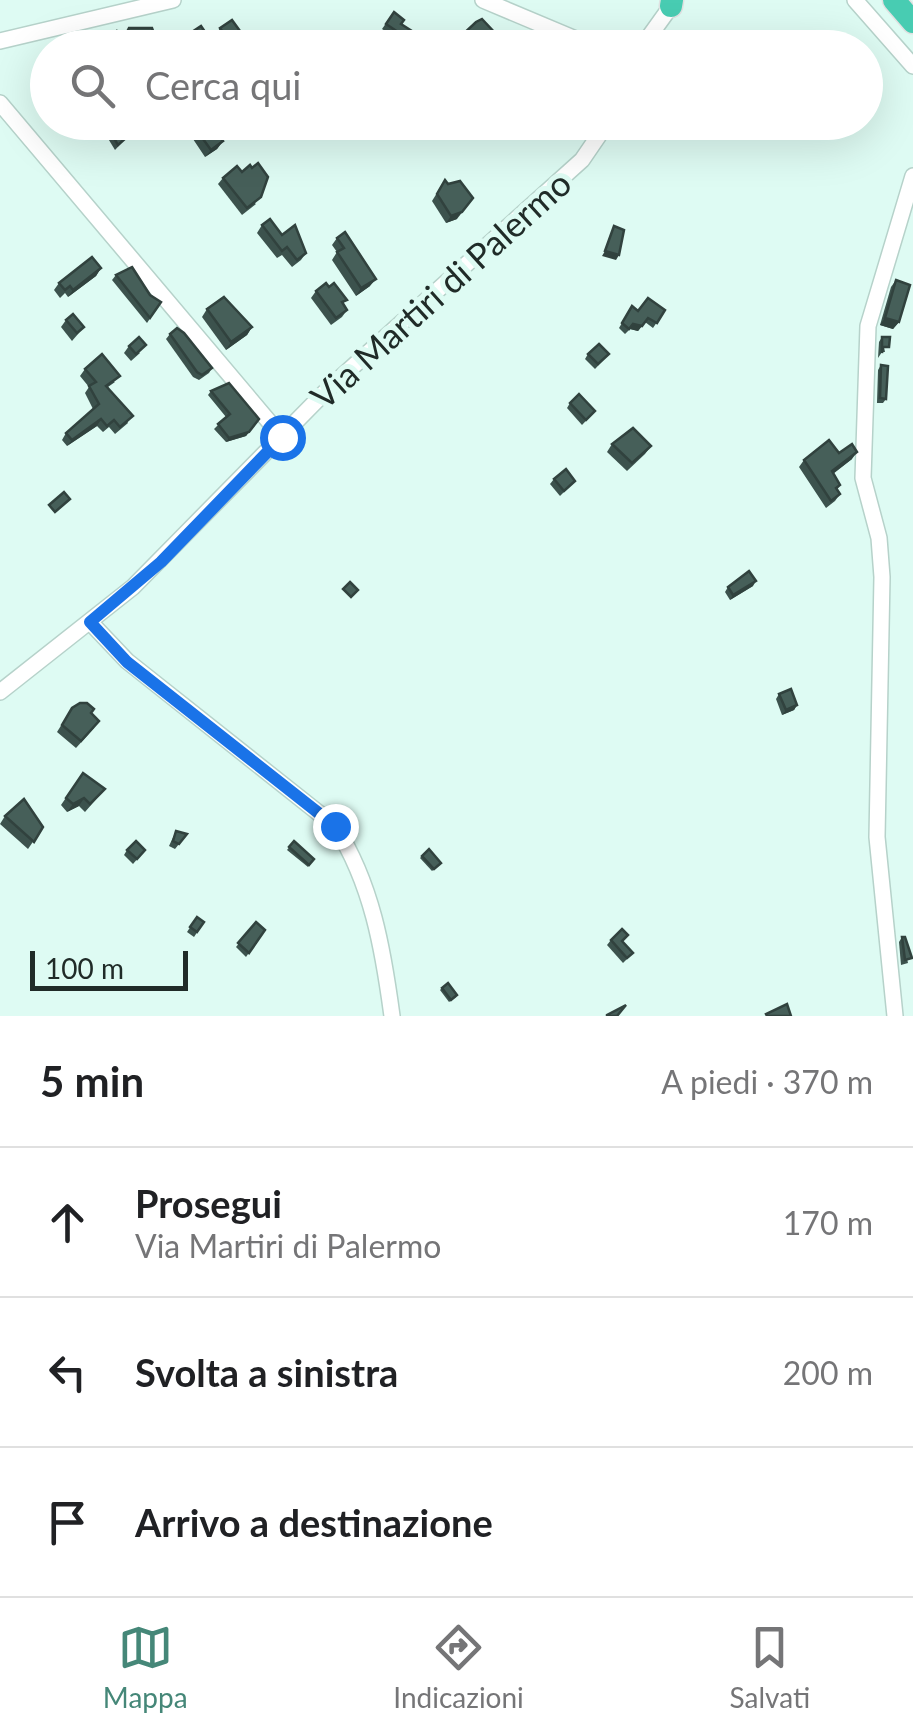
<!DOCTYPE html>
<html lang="it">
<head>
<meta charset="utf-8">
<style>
	:root { --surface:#fff; --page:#f6f6f6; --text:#202124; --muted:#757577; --line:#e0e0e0; --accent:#458778 }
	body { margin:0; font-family:Lato,sans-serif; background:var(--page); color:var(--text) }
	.scale { position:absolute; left:30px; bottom:25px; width:158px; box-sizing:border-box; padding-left:10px; border:5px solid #202b28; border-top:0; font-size:28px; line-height:35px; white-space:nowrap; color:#202b28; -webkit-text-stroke:8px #defbf3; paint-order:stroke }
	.stop { position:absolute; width:30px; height:30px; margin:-22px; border:8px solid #1a73e8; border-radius:50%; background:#fff }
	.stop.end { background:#1a73e8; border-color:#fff; box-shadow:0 2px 10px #0008 }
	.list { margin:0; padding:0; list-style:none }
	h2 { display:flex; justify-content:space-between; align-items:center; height:130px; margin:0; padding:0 40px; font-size:42px }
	h2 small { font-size:32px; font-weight:400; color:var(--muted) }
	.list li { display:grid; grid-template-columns:65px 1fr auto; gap:30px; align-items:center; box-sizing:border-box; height:150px; padding:0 40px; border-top:2px solid var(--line) }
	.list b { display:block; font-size:38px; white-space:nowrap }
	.list p { margin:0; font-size:32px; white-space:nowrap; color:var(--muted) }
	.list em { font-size:32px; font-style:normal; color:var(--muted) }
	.icon { flex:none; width:55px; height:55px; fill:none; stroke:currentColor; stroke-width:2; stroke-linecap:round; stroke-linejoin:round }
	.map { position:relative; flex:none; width:913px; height:1016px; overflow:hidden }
	.search { position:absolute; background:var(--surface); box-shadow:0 10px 40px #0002; left:30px; right:30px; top:30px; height:110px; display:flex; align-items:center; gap:25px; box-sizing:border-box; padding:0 35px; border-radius:55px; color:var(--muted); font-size:38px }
	.sheet { height:580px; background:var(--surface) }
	nav { display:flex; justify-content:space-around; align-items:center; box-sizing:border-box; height:140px; border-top:2px solid var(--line); background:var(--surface); font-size:28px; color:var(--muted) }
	nav a { display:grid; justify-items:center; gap:5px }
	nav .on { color:var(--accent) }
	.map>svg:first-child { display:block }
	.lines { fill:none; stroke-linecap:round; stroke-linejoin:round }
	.minor-casing { stroke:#b6d2ca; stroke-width:18 }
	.highway-casing { stroke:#e0e1e1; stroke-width:25 }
	.minor { stroke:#fff; stroke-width:15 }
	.highway { stroke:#48ccb2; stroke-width:22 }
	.wall { fill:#3c524d }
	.shaded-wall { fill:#31423e }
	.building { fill:#465f59; stroke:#31423e; stroke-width:2.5 }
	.route { stroke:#1a73e8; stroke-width:12 }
	.labels { text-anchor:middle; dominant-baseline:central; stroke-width:10; stroke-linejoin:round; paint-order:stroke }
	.street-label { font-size:35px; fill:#202b28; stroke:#defbf3 }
</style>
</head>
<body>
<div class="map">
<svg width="913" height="1016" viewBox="0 0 913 1016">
	<rect width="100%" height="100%" fill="#defbf3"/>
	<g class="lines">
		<g class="minor-casing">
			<g id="minor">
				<path d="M483 0 597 48"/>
				<path d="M855 0 913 66"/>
				<path d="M0 41 173 0"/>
				<path d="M641 48 674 2"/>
				<path d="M0 103 282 437"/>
				<path d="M90 622 127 661 335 826C372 884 383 949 392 1016"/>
				<path d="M0 692 133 587 328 389 582 160 608 122"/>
				<path d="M895 1016 877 837 882 577 879 538 863 478 868 326 913 176"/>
			</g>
		</g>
		<g class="highway-casing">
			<g id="highway">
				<path d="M894 0 913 22"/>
				<path d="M671 6 672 0"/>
			</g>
		</g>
		<use href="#minor" class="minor"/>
		<use href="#highway" class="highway"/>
	</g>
	<g class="wall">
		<path d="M394 12 401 24 412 31 403 43 382 29Z"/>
		<path d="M220 28 237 36 225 45 217 33Z"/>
		<path d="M186 36 216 48H183L181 44Z"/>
		<path d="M459 38 491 41 485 48H455L454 46Z"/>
		<path d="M98 122H117L128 136 115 150Z"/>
		<path d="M201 122H224L227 127 219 137 223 141 217 149 205 157 193 139 201 129 199 126Z"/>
		<path d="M223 178 256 204 242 215 218 184Z"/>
		<path d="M445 180 457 219 446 223 432 201Z"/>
		<path d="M262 225 282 235 306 253 301 260 292 267 282 255 277 258 257 233Z"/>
		<path d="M337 238 370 286 356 296 332 260 337 252 332 245Z"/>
		<path d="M101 268 96 276 68 297 65 293 60 298 54 290 59 283Z"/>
		<path d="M116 275 161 302 147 323 112 280Z"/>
		<path d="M896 280 899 322 893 329 880 325 891 287Z"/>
		<path d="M329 287 347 310 342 317 331 325 311 298 316 291Z"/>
		<path d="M632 306 638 311 665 310 653 328 645 322 638 331 630 329 625 334 619 328Z"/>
		<path d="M207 309 252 327 247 335 226 350 202 317Z"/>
		<path d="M66 320 84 327 72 341 61 327Z"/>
		<path d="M170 334 212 368 209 373 199 380 193 377 166 339Z"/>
		<path d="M882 337 885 352H882L878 358 879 342Z"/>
		<path d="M129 346 140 353 131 361 124 353Z"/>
		<path d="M588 354H609L595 369 585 359Z"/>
		<path d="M881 365 886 399 883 403H877L878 370Z"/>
		<path d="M85 369 115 382 108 387 128 423 115 434 109 427 103 432 97 426 67 446 62 440 66 433 93 409 85 393 89 387 80 376Z"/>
		<path d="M211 391 259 419 246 436 226 442 214 429 226 417 208 395Z"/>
		<path d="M570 403 595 411 582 425 567 408Z"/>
		<path d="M612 444 651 446 645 454 627 471 607 452Z"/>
		<path d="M839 453 852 459 833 474 840 485 837 490 840 494 835 501 826 508 799 467 804 460Z"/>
		<path d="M554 479 575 481 560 496 550 484Z"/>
		<path d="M753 586 730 600 725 592 728 587Z"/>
		<path d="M779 694 797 705 794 710 782 715 776 699Z"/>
		<path d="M72 708 91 713 94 728 76 748 57 732Z"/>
		<path d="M83 773 105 789 85 812 79 806 67 812 61 805Z"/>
		<path d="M5 816 43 827 28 849 0 824Z"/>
		<path d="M176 831 187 834 175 849 169 846Z"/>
		<path d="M294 841 314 859 308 867 287 850Z"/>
		<path d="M127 850H145L133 864 124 855Z"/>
		<path d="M422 856 439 865 432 871 420 858Z"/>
		<path d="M197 917 204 922 194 937 187 932Z"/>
		<path d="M256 922 265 930 246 957 236 947Z"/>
		<path d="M902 937 908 963 901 965 899 942Z"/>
		<path d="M611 940 623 942 633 953 623 963 607 945Z"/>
		<path d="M442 988 456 997 449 1002 440 990Z"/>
	</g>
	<g class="shaded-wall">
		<path d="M223 141 217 149 205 157 211 150Z"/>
		<path d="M473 198 457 219 446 223 451 216Z"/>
		<path d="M605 251 619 255 616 260 602 256Z"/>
		<path d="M101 268 96 276 68 297 73 290Z"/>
		<path d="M376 279 370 286 356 296 361 288Z"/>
		<path d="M885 318 899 322 893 329 880 325Z"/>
		<path d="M633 324 642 326 638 331 630 329Z"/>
		<path d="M252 327 247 335 226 350 231 342Z"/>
		<path d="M101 419 97 426 67 446 72 440Z"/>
		<path d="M249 432 246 436 226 442 229 438Z"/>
		<path d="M857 452 852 459 827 478 832 471Z"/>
		<path d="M756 581 753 586 730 600 733 595Z"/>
		<path d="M797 705 794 710 782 715 786 710Z"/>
		<path d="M84 798 79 806 67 812 73 804Z"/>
	</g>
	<g class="building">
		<path d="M394 12 404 20 401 24 412 31 407 38 386 24Z"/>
		<path d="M482 19 496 34 482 48H465L459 38 476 22Z"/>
		<path d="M232 20 240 31 228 40 220 28Z"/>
		<path d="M201 26 216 48H193L186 36Z"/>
		<path d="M129 28H152L157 42 143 48H113L111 40 117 31 125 36Z"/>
		<path d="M536 36 549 45 553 40 561 46 559 48H526Z"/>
		<path d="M105 122H117L128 136 118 145Z"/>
		<path d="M207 122H224L227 127 217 134 223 141 211 150 198 132 208 125Z"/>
		<path d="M258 163 268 177 261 197 247 208 223 178 237 166 242 172 250 165 252 168Z"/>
		<path d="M445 180 448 184 460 181 473 198 462 212 451 216 437 194Z"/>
		<path d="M270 219 282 235 295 225 306 253 297 260 287 247 282 251 262 225Z"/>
		<path d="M614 226 624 230 619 255 605 251Z"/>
		<path d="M345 232 376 279 361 288 337 252 344 248 337 238Z"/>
		<path d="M92 257 101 268 73 290 70 286 65 290 59 283Z"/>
		<path d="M132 267 150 295 161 302 150 318 116 275Z"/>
		<path d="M896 280 910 285 899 322 885 318Z"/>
		<path d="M326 283 329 287 334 283 347 300 342 302 347 310 336 318 316 291Z"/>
		<path d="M224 297 252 327 231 342 207 309Z"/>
		<path d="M648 298 665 310 657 323 648 318 642 326 633 324 629 329 622 323 632 306 638 311Z"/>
		<path d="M73 314 84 327 77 333 66 320Z"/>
		<path d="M177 328 184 333 212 368 202 375 197 372 170 334Z"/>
		<path d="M139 337 146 345 136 354 129 346Z"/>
		<path d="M882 337H890L889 347H883L882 353Z"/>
		<path d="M599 344 609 354 598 364 588 354Z"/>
		<path d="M102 354 120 376 106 386 133 416 120 427 114 420 107 426 101 419 72 440 66 433 99 404 89 386 96 382 85 369Z"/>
		<path d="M881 365 888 366 886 399 880 398Z"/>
		<path d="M229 383 259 419 249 432 229 438 218 424 230 414 211 391Z"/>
		<path d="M579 394 595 411 586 420 570 403Z"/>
		<path d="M633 428 651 446 632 463 612 444Z"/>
		<path d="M829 440 839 453 852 444 857 452 832 471 840 485 836 488 840 494 831 501 804 460Z"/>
		<path d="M566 469 575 481 564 491 554 479Z"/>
		<path d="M64 492 70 499 55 512 49 505Z"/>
		<path d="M749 571 756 581 733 595 728 587Z"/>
		<path d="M350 582 358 590 351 597 343 589Z"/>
		<path d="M791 689 797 705 786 710 779 694Z"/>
		<path d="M80 703H87L94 709 91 713 99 721 81 741 62 725 72 708Z"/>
		<path d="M83 773 105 789 90 804 84 798 73 804 66 798Z"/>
		<path d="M24 799 43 827 34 842 5 816Z"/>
		<path d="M176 831 187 834 179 844 173 841Z"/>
		<path d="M136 841 145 850 137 859 127 850Z"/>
		<path d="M294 841 314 859 309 865 289 847Z"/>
		<path d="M429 849 441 863 434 869 422 856Z"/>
		<path d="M197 917 204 922 197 932 190 927Z"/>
		<path d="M256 922 265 930 249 953 238 943Z"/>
		<path d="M622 929 628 935 622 941 633 953 627 958 611 940Z"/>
		<path d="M902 937H905L912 958 905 960Z"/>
		<path d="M448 983 457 995 451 1000 442 988Z"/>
		<path d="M787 1004 791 1016H767L766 1014Z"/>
		<path d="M626 1005 617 1016H607V1015Z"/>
	</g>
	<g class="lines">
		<path class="route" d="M282 437 161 562 90 622 127 662 335 826"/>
	</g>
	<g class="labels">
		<g class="street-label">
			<text transform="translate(440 289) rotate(-42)">Via Martiri di Palermo</text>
		</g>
	</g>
</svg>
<div class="scale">100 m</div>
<div class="stop" style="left:282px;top:437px"></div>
<div class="stop end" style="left:335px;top:826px"></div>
<div class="search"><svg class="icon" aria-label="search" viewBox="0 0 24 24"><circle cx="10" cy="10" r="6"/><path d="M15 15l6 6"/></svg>Cerca qui</div>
</div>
<section class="sheet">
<h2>5 min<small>A piedi · 370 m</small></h2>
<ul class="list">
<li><svg class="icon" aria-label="ahead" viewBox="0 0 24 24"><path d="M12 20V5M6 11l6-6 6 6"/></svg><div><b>Prosegui</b><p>Via Martiri di Palermo</p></div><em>170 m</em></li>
<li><svg class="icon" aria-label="left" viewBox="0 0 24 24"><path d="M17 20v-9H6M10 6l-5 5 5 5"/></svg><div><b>Svolta a sinistra</b></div><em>200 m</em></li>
<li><svg class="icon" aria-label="arrive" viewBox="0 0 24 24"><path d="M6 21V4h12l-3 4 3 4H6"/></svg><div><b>Arrivo a destinazione</b></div></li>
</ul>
</section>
<nav>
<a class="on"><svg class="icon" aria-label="map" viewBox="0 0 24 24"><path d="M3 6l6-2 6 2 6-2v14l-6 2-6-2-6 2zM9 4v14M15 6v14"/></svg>Mappa</a>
<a><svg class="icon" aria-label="directions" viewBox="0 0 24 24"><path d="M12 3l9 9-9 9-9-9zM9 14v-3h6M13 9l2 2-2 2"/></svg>Indicazioni</a>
<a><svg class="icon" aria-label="saved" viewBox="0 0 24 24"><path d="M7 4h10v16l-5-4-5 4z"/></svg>Salvati</a>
</nav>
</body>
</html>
